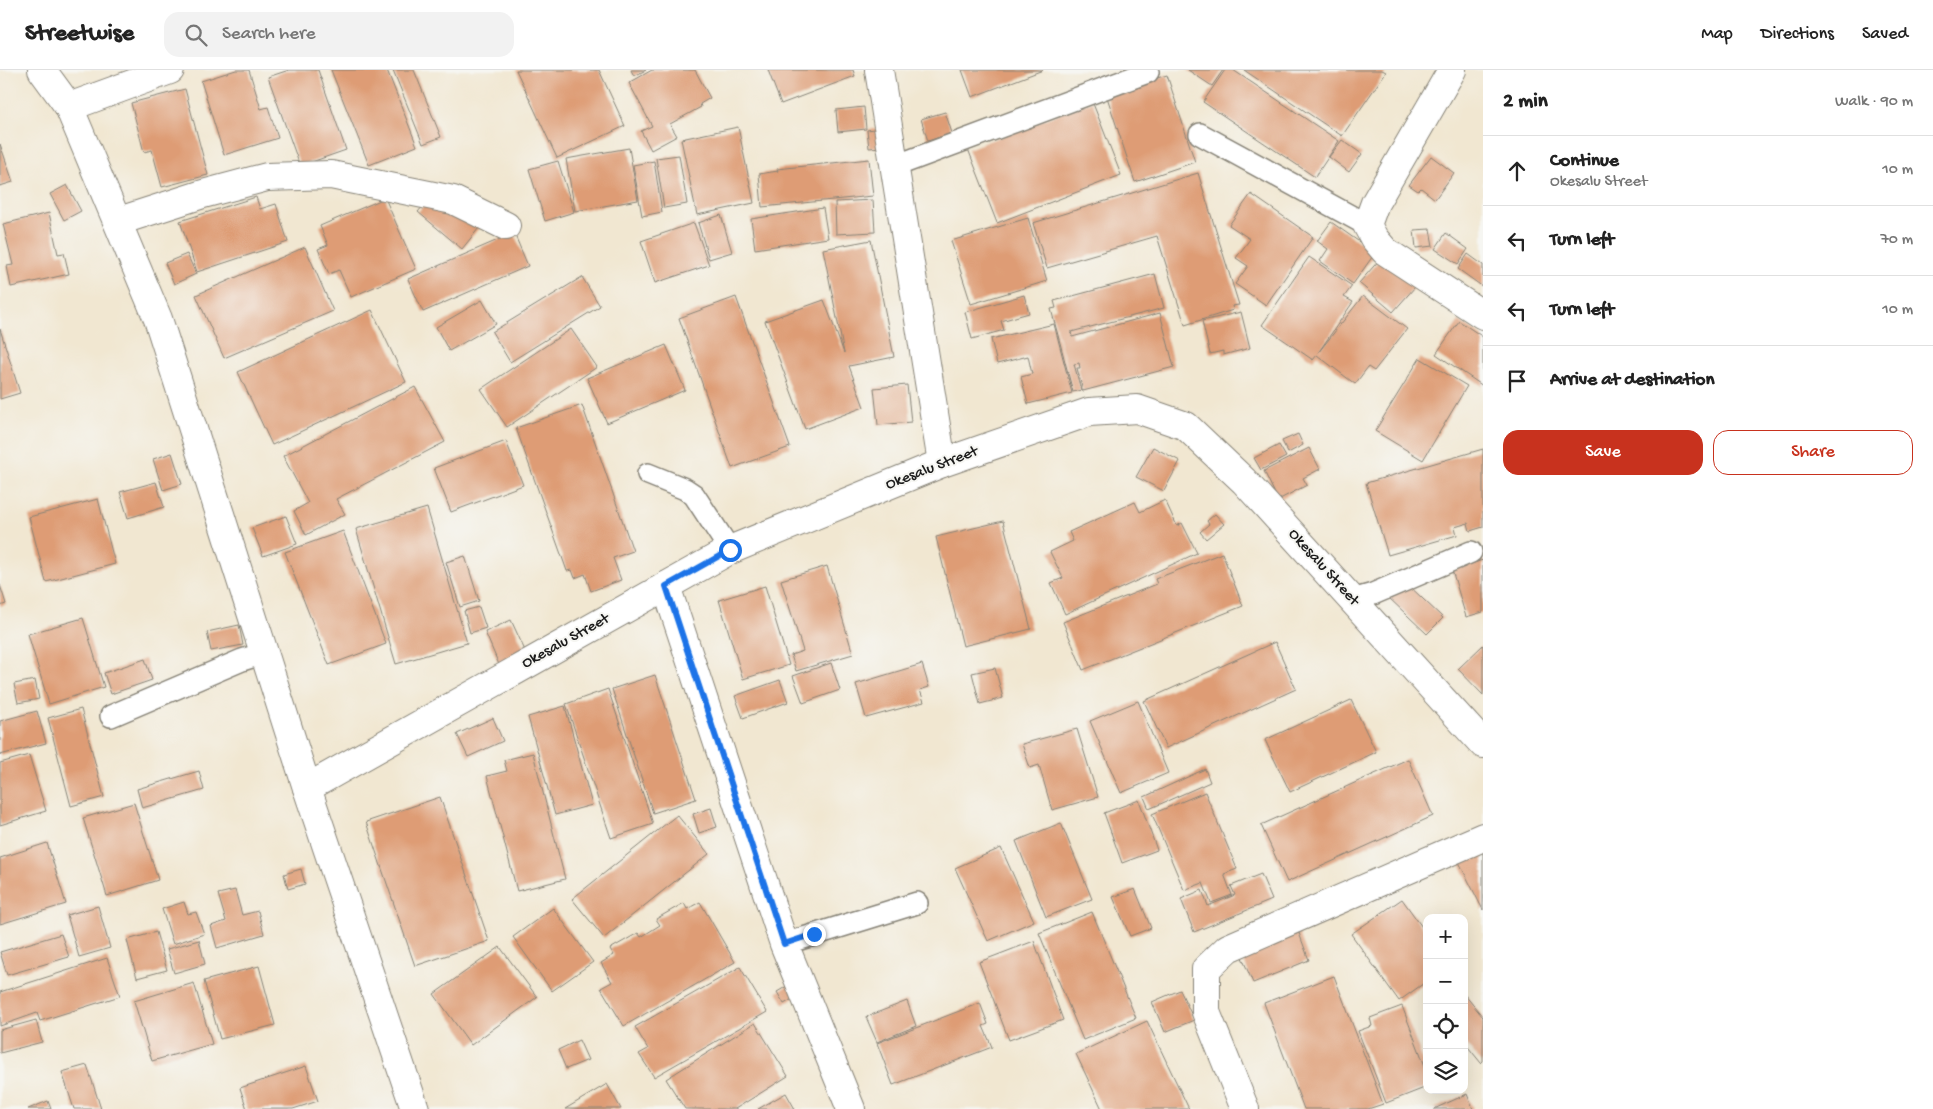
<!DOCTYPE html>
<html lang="en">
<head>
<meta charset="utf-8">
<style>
	:root { --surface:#fff; --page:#f2f2f2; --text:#222; --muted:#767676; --line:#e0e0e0; --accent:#c8321e }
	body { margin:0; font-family:"Gochi Hand",sans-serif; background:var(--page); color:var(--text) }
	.controls { position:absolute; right:15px; bottom:15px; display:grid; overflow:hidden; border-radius:10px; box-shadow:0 5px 20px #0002 }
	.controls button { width:45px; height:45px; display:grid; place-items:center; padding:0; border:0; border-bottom:1px solid var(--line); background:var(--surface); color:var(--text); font:25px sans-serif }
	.stop { position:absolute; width:15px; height:15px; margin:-11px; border:4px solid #1a73e8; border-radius:50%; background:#fff }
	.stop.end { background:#1a73e8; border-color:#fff; box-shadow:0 1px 5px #0008 }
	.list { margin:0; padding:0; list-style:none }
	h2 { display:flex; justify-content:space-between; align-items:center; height:65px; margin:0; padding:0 20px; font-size:21px }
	h2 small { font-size:16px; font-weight:400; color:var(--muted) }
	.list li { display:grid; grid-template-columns:32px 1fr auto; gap:15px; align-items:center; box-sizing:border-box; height:70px; padding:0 20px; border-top:1px solid var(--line) }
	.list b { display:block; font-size:19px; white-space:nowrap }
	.list p { margin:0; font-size:16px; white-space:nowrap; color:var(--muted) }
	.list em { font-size:16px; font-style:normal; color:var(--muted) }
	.actions { display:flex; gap:10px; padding:15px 20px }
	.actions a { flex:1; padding:11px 0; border:1px solid var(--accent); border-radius:15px; text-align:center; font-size:18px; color:var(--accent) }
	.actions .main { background:var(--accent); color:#fff }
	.icon { flex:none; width:28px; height:28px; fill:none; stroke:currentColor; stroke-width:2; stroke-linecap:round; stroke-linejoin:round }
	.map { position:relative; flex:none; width:1483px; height:1039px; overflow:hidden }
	header { display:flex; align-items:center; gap:30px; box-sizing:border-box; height:70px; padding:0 25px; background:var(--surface); border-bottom:1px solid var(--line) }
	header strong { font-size:24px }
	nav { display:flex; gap:28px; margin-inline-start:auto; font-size:18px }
	.search { width:350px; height:45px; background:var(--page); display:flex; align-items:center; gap:12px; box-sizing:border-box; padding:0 18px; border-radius:15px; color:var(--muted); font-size:19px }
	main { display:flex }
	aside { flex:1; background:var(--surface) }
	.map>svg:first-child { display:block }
	.building { fill:#de9c75 }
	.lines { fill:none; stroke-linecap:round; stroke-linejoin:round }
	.lane-casing { stroke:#868276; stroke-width:24 }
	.street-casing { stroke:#868276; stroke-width:30 }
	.lane { stroke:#fff; stroke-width:21 }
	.street { stroke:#fff; stroke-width:28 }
	.route { stroke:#1a73e8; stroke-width:6 }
	.labels { text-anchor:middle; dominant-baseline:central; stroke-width:4; stroke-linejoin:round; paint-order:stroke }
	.street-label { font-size:16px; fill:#1c1c1c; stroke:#f6f6f2 }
</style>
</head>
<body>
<header>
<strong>Streetwise</strong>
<div class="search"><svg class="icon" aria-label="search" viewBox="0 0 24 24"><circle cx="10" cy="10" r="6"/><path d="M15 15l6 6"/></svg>Search here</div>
<nav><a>Map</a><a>Directions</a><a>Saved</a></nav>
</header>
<main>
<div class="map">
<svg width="1483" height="1039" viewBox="0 0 1483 1039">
	<rect width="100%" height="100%" fill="#f6f6f2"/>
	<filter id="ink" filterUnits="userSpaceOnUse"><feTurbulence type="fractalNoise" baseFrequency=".02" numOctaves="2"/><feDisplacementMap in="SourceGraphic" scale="10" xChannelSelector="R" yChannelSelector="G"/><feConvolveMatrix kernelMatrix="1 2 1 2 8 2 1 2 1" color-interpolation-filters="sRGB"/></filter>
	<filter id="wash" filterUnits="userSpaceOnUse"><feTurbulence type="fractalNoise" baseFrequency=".0096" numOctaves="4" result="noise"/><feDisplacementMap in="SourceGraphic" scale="20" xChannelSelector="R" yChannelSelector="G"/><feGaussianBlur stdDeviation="1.12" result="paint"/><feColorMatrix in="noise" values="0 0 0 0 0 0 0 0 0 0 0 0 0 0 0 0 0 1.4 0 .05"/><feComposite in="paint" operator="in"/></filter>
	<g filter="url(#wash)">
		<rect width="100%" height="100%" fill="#f1e7d1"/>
		<g id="blocks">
			<g class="building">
				<path d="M236 0H249L261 39 268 37 278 68 224 85 201 11Z"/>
				<path d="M289 0H318L346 80 300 96 268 7Z"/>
				<path d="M331 0H387L417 76 369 95Z"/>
				<path d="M393 0H414L441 67 423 74Z"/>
				<path d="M516 0H599L625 56 557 88Z"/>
				<path d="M631 0H646L634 6Z"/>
				<path d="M652 0H695L710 28 700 34 701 37 670 54 677 66 651 80 641 61 652 56 629 13Z"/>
				<path d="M768 0H853L855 6 781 34Z"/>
				<path d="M962 0H1043L972 27Z"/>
				<path d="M1188 0H1223L1212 16Z"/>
				<path d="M1225 0H1233L1339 71 1315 107 1203 32Z"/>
				<path d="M1244 0H1382L1386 2 1342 66Z"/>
				<path d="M1167 5 1195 92 1135 112 1106 24Z"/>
				<path d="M185 19 208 105 162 117 152 80 144 82 131 33Z"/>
				<path d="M1092 31 1121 105 997 153 968 79Z"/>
				<path d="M864 37 866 59 838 62 836 40Z"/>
				<path d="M945 42 952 63 928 71 921 49Z"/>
				<path d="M738 57 754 133 697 145 681 69Z"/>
				<path d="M882 58 883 77 869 78 867 60Z"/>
				<path d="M1342 70 1362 84 1349 102 1329 87Z"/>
				<path d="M0 74 13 112 0 116Z"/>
				<path d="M629 78 638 130 575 141 566 89Z"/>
				<path d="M679 85 687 134 664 138 656 88Z"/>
				<path d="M1431 86 1454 103 1435 129 1421 118 1418 121 1409 115Z"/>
				<path d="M869 89 873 126 762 137 759 104 778 101 777 99Z"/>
				<path d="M558 91 574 142 545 151 529 99Z"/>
				<path d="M654 91 662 142 642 146 633 95Z"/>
				<path d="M1198 103 1239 235 1232 236 1233 240 1185 255 1157 166 1047 198 1033 153Z"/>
				<path d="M67 115 81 141 64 150 50 124Z"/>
				<path d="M440 116 487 148 462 179 418 142Z"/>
				<path d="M1251 124 1313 167 1266 235 1235 214 1248 196 1236 188 1250 169 1229 155Z"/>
				<path d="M256 127 260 139 276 134 288 172 197 202 180 151Z"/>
				<path d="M385 128 416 199 351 227 339 200 329 204 318 179 328 175 320 156Z"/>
				<path d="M873 130 875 162 836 164 835 132Z"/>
				<path d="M823 138 828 168 755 179 751 149Z"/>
				<path d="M49 143 58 184 64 183 69 204 11 217 7 196 13 195 3 154Z"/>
				<path d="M721 145 732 182 709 189 698 153Z"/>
				<path d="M1028 148 1047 211 971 234 951 171Z"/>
				<path d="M1331 152 1375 183 1353 214 1320 191 1328 179 1317 171Z"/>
				<path d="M694 153 709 195 655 213 641 171Z"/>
				<path d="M1430 159 1433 176 1416 178 1414 160Z"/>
				<path d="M514 163 528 196 423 242 408 209Z"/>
				<path d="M1446 163 1468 179 1458 194 1435 179Z"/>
				<path d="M871 170 894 287 849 296 864 337 805 359 765 251 824 230 844 283 823 179Z"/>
				<path d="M305 177 333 241 224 288 196 225Z"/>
				<path d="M187 184 196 204 174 214 165 193Z"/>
				<path d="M1468 184 1483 195V217L1458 199Z"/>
				<path d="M1309 187 1352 216 1344 227 1353 232 1318 283 1363 226 1407 259 1374 301 1368 297 1355 314 1317 285 1313 290 1262 255Z"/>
				<path d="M1381 188 1415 217 1393 242 1359 213Z"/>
				<path d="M1155 204 1164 238 1071 262 1072 267 1160 243 1174 297 1083 321 1077 298H1080L1079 293 1074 294 1081 320 1073 322 1051 239 1056 238 1054 231Z"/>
				<path d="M582 207 600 236 510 292 492 262Z"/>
				<path d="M1024 225 1029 243 1001 251 1004 260 972 269 965 242Z"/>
				<path d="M736 227 790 377 732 398 679 248Z"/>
				<path d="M482 230 496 254 449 281 436 257Z"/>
				<path d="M372 240 406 312 272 375 238 302Z"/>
				<path d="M1241 242 1250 278 1223 285V281L1210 284 1202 251Z"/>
				<path d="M1459 251 1483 267V316L1436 284Z"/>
				<path d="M1054 254 1072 323 1028 334 1021 307 1032 304 1028 286 997 294 991 269Z"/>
				<path d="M0 259 20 323 0 329Z"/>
				<path d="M571 259 597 297 507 357 481 319Z"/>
				<path d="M666 275 685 320 607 353 587 308Z"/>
				<path d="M1420 288 1467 316 1423 390 1375 361Z"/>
				<path d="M907 315 911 352 878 355 874 318Z"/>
				<path d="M415 317 445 372 336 429 345 444 306 465 294 441 308 433 283 386Z"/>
				<path d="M582 335 633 481 613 488 621 510 591 521 585 504 575 508 572 500 567 501 516 358Z"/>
				<path d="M1298 364 1303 375 1288 383 1282 371Z"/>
				<path d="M506 371 523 415 451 442 434 398Z"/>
				<path d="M1279 375 1286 387 1261 400 1254 388Z"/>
				<path d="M1153 377 1180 391 1164 421 1136 407Z"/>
				<path d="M1309 378 1320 399 1303 408 1307 415 1278 430 1264 401Z"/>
				<path d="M1483 379V457L1470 461 1468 453 1455 457 1457 465 1388 485 1366 413Z"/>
				<path d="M172 383 182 414 163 420 153 389Z"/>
				<path d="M156 412 164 437 128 448 120 422Z"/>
				<path d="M98 429 115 494 46 512 29 447Z"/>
				<path d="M1165 430 1177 456 1182 453 1197 483 1065 544 1051 513 1063 508 1050 482 1073 471 1069 462 1135 432 1140 442Z"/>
				<path d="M427 438 467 573 396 594 356 459Z"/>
				<path d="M1215 444 1224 454 1206 469 1200 462 1209 454 1207 451Z"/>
				<path d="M286 446 297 474 263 486 252 458Z"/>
				<path d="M1003 451 1031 559 963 576 936 467Z"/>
				<path d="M343 461 386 574 329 595 285 482Z"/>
				<path d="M1222 483 1243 536 1083 600 1063 552 1157 514 1155 509Z"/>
				<path d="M465 486 479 531 460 537 446 492Z"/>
				<path d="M1483 490V542L1466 547 1452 500Z"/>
				<path d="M827 496 853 584 796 601 791 585 803 581 781 510Z"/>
				<path d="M1403 510 1443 548 1427 564 1387 526Z"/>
				<path d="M0 515 6 534 0 536Z"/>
				<path d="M765 516 789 595 743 609 719 530Z"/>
				<path d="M479 537 486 558 470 563 464 541Z"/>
				<path d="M83 548 104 617 49 634 28 564Z"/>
				<path d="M511 550 527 585 500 597 485 562Z"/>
				<path d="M239 555 243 575 211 581 207 562Z"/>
				<path d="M1275 572 1296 619 1166 678 1144 631Z"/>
				<path d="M1483 575V625L1458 599Z"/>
				<path d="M145 589 152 610 111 624 104 603Z"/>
				<path d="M831 593 840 620 803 633 793 606Z"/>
				<path d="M922 594 929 617 920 620 924 632 866 648 856 614Z"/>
				<path d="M995 598 1003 628 980 634 972 603Z"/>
				<path d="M655 605 696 729 653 743 612 619Z"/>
				<path d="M35 610 39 629 18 633 14 614Z"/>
				<path d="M780 610 788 632 743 648 735 626Z"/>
				<path d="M608 619 653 754 611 768 566 634Z"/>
				<path d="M1351 630 1376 682 1290 722 1265 670Z"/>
				<path d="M1138 631 1168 703 1121 723 1090 651Z"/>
				<path d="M565 636 592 735 555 745 528 647Z"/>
				<path d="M81 639 104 727 71 736 48 648Z"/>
				<path d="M37 641 46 673 0 685V651Z"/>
				<path d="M493 648 503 671 468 687 457 664Z"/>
				<path d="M1077 659 1098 727 1052 740 1039 695 1030 698 1022 674Z"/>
				<path d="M533 683 565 809 517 821 487 706 507 701 504 690Z"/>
				<path d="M29 685 46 741 0 755V693Z"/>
				<path d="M1408 689 1433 746 1287 812 1261 755Z"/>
				<path d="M1205 699 1210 712 1149 739 1144 727Z"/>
				<path d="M199 701 204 720 142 738 137 719Z"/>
				<path d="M1205 722 1237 799 1224 804 1232 825 1211 833 1203 813 1184 820 1152 744Z"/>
				<path d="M440 727 489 871 415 896 366 752Z"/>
				<path d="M1139 730 1157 780 1122 793 1104 743Z"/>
				<path d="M134 733 158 810 107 826 83 748Z"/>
				<path d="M711 738 717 757 699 763 693 744Z"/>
				<path d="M677 745 709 784 604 868 572 829Z"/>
				<path d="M1061 753 1092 829 1046 847 1016 771Z"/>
				<path d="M47 773 66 834 0 854V788Z"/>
				<path d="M1483 777V840L1458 790Z"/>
				<path d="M1001 778 1034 851 988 871 955 798Z"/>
				<path d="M301 799 305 814 288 819 284 804Z"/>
				<path d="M1261 804 1272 830 1194 862 1181 829 1202 820 1208 836 1235 825 1231 816Z"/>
				<path d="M1135 819 1151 858 1130 866 1113 827Z"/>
				<path d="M235 820 242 845 258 841 264 864 217 878 211 856 226 851 218 824Z"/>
				<path d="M1402 829 1427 864V911L1399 931 1351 864Z"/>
				<path d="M184 832 188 844 196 842 204 864 173 874 162 839Z"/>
				<path d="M700 832 735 892 624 956 601 918 612 912 601 893 614 885 610 879 638 863 641 867 660 855 656 849 684 833 687 839Z"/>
				<path d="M98 836 110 878 79 887 67 845Z"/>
				<path d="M553 838 593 892 552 921 513 867Z"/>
				<path d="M1092 842 1136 948 1083 970 1039 863Z"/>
				<path d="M156 862 167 900 137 908 127 870Z"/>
				<path d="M1299 863 1309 890 1253 913 1241 885Z"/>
				<path d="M61 864 69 887 7 905 0 882Z"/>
				<path d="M199 870 205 894 174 903 167 879Z"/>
				<path d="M1034 871 1063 950 1009 970 979 892Z"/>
				<path d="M500 877 537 927 471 975 434 924Z"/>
				<path d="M107 888 120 926 40 951 37 943 0 956V922Z"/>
				<path d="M259 896 275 955 220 969 204 911Z"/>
				<path d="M740 897 767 942 654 1007 639 984 648 979 635 957Z"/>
				<path d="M1334 906 1383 1034 1368 1039H1304L1264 933Z"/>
				<path d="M794 912 801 924 784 934 777 922Z"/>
				<path d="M194 913 212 974 152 991 134 931Z"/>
				<path d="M1180 920 1194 950 1165 962 1152 932Z"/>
				<path d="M1464 924 1483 947V991L1481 993 1464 972Z"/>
				<path d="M907 931 916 956 877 972 866 947Z"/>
				<path d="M980 933 988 954 983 956 992 977 893 1015 877 973Z"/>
				<path d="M1402 936 1427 1001V1017L1386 1033 1358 961 1372 956 1370 948Z"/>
				<path d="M36 950 42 972 0 983V960Z"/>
				<path d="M1147 951 1189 1039H1102L1076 984Z"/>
				<path d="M755 953 788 1006 735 1039H685L666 1009Z"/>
				<path d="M579 970 588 990 566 999 558 980Z"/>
				<path d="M87 995 101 1039H74L62 1002Z"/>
				<path d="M306 996 318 1031 293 1039H247L240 1018Z"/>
				<path d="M607 1014 621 1039H565Z"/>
				<path d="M786 1023 795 1039H758Z"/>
				<path d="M1467 1024 1473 1039H1434Z"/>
				<path d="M48 1031 51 1039H28Z"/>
			</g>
		</g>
	</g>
	<g filter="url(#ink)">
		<use href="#blocks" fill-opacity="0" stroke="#868276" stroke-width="1"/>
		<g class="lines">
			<g class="lane-casing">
				<g id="lane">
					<path d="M1200 64 1367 155"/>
					<path d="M895 96 1148 2"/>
					<path d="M648 404 685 419 694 425 730 480"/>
					<path d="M1352 530 1373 524 1471 482"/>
					<path d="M111 646 242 590 264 583"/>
					<path d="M784 874 917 833"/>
				</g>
			</g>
			<g class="street-casing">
				<g id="street">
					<path d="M42 0 69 37 158 249 307 718 415 1039"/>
					<path d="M879 0 942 393"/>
					<path d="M1452 0 1375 133 1367 155 1374 168 1385 181 1483 245"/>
					<path d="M69 37 170 0"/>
					<path d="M119 151 203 124 267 107 331 105 453 130 506 156"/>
					<path d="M666 516 784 874 851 1039"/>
					<path d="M307 718 730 480 942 393 1089 342 1137 339 1186 356 1244 411 1483 674"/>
					<path d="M1245 1039 1206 942V899L1228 878 1483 767"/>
				</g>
			</g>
			<use href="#lane" class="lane"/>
			<use href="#street" class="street"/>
		</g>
	</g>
	<g class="lines" filter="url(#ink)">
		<path class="route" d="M730 480 666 516 784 874 814 864"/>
	</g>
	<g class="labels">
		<g class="street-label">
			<text transform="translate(932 399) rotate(-21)">Okesalu Street</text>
			<text transform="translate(1323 498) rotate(48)">Okesalu Street</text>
			<text transform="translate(566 572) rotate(-29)">Okesalu Street</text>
		</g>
	</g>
</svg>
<div class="controls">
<button>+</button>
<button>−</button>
<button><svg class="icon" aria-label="locate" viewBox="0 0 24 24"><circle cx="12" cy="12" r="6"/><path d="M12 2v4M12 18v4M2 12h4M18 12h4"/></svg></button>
<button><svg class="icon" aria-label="layers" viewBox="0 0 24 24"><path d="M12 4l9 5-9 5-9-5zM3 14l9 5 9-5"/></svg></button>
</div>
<div class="stop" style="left:730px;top:480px"></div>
<div class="stop end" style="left:814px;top:864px"></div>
</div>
<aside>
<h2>2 min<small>Walk · 90 m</small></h2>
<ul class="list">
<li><svg class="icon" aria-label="ahead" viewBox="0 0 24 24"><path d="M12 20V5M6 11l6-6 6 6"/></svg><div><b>Continue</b><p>Okesalu Street</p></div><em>10 m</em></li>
<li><svg class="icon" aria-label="left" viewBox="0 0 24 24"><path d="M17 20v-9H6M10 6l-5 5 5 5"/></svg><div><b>Turn left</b></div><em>70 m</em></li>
<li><svg class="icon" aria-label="left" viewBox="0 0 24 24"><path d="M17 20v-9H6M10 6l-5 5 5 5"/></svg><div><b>Turn left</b></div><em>10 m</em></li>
<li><svg class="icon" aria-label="arrive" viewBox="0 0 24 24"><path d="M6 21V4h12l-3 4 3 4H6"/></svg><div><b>Arrive at destination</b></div></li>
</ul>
<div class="actions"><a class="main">Save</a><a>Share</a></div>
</aside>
</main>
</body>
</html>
